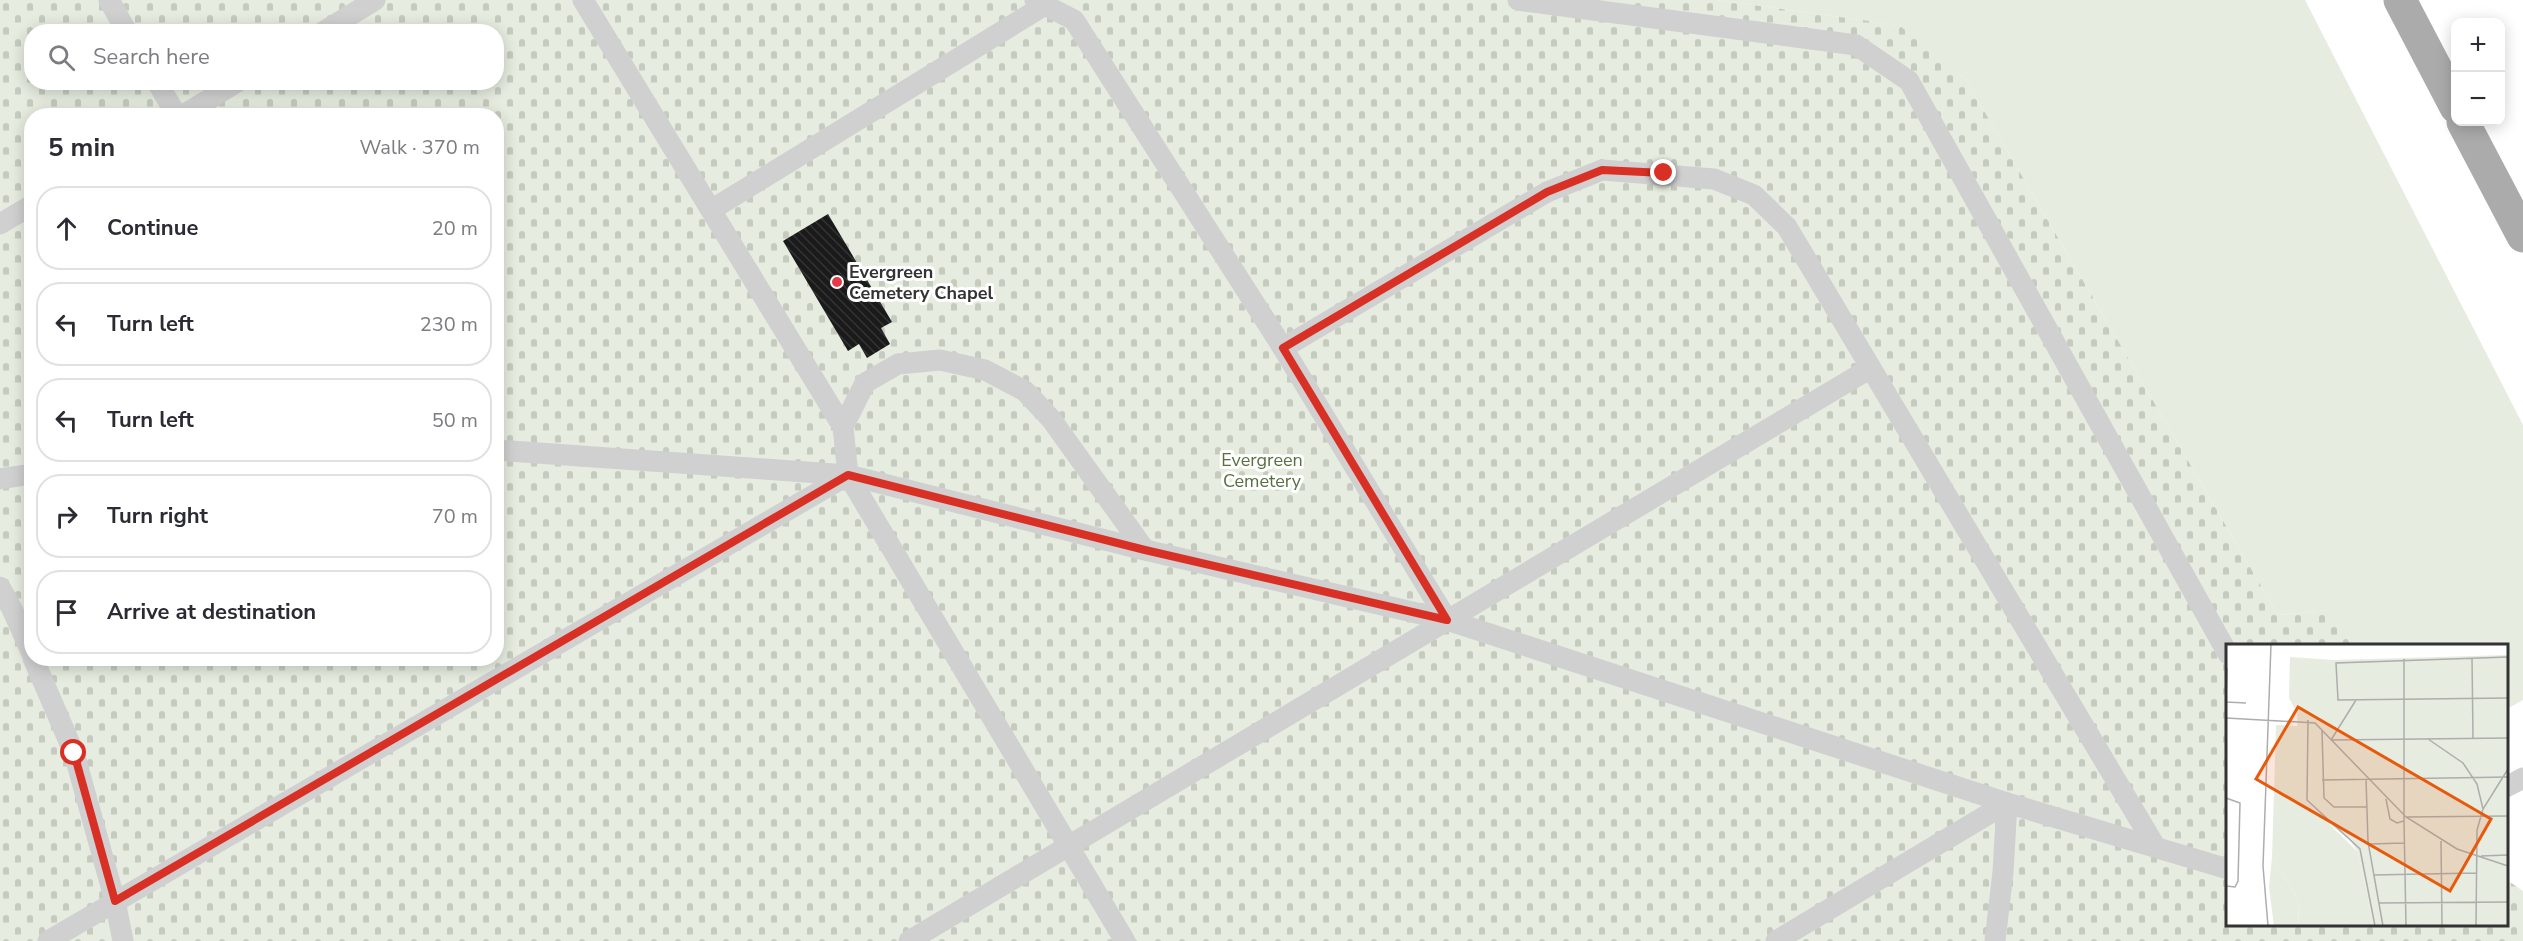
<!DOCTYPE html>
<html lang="en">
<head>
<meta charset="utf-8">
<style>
	:root { --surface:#fff; --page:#f7f7f7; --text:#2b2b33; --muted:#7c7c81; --line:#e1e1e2 }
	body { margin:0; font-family:"Nunito Sans",sans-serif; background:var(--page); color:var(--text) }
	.controls { position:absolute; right:18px; top:18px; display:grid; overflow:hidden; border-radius:12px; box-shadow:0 3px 15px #0003 }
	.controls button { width:54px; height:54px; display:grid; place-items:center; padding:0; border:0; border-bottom:2px solid var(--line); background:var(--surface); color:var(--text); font:30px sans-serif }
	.stop { position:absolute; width:18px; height:18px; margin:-14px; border:4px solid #d93025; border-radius:50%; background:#fff }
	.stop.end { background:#d93025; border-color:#fff; box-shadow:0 2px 6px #0008 }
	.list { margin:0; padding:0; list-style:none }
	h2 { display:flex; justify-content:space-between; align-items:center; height:78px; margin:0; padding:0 24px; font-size:26px }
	h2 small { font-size:20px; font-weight:400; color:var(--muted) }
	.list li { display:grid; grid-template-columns:39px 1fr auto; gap:18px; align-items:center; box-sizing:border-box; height:84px; margin:0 12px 12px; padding:0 12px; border:2px solid var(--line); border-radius:24px }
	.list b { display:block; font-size:22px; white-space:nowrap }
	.list em { font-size:20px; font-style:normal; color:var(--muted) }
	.icon { flex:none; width:33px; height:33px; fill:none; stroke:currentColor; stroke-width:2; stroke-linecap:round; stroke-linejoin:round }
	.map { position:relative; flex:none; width:2523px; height:941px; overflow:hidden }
	.search { position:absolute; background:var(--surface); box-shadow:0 3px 15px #0003; left:24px; top:24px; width:480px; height:66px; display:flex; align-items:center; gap:15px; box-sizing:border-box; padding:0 21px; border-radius:24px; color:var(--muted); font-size:22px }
	.panel { position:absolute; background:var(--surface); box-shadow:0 3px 15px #0003; left:24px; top:108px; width:480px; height:558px; border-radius:24px }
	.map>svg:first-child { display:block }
	.grass { fill:#e6ecdf }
	.cemetery { fill:url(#cemetery-stones); fill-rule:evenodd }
	.building { fill:url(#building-back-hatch) }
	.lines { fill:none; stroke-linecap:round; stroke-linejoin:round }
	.service { stroke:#d0d0d0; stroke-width:21 }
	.primary { stroke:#ababab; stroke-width:33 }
	.route { stroke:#d93025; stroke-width:8 }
	.poi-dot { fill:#e63946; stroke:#fff; stroke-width:2 }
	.labels { text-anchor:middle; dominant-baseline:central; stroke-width:6; stroke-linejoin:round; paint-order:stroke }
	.poi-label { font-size:18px; font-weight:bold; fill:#333; stroke:#fff; text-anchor:start }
	.park-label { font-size:18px; fill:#56703f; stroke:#fff }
	.inset-road { fill:none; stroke:#adadad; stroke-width:1.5 }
	.view { fill:#e8590c; fill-opacity:0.15; stroke:#e8590c; stroke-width:3 }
	.inset-edge { fill:none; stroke:#333; stroke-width:3 }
</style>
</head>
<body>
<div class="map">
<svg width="2523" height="941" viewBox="0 0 2523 941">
	<defs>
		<pattern id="cemetery-stones" width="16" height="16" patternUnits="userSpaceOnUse" patternTransform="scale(1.5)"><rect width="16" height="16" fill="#e6ecdf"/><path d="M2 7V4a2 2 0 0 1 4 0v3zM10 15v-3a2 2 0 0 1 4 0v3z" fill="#c6cbc0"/></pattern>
		<pattern id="building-back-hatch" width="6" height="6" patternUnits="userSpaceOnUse" patternTransform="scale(1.5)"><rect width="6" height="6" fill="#1a1a1a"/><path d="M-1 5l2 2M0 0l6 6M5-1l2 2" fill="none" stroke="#333"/></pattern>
	</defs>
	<rect width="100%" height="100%" fill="#fff"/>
	<path class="grass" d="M1717 0H2305L2523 425V700L2507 709 2506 646 2349 645 2328 610 2278 615 1966 80 1898 25Z"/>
	<path class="cemetery" d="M0 0H1717L1899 25 1966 80 2278 615 2328 610 2351 645 2228 646V924H2506L2507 880 2523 891V941H0ZM32 32H496V82H32ZM32 116H496V658H32Z"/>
	<path class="building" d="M828 214 892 322 881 328 890 344 867 358 859 344 848 351 783 241Z"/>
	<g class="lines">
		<g class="service">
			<path d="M109 0 127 32"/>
			<path d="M583 0 843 427"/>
			<path d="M1035 0 1074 20 1283 348 1447 620"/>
			<path d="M1518 0 1856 45 1909 81 2228 654"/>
			<path d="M323 32 375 0"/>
			<path d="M157 82 177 116"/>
			<path d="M182 116 237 82"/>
			<path d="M711 210 1045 5"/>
			<path d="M0 224 32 205"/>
			<path d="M1283 348 1547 192 1602 170 1714 179 1754 195 1787 227 2155 846"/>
			<path d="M496 450 848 475 1145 550 1447 620 2007 803 2228 869"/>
			<path d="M0 479 32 474"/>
			<path d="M0 587 12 609 32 654"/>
			<path d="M33 658 74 753 115 901 123 941"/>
			<path d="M2506 787 2523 778"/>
			<path d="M48 941 848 475"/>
			<path d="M909 941 1869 369"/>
			<path d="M1125 941 848 475 843 427 865 383 898 364 940 360 985 370 1025 391 1051 419 1145 550"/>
			<path d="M1776 941 2007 803"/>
			<path d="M1995 941 2003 872 2007 803"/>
		</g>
		<g class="primary">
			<path d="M2400 0 2456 107"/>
			<path d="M2463 122 2523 236"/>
		</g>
	</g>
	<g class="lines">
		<path class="route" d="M74 753 115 901 848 475 1145 550 1447 620 1283 348 1547 192 1602 170 1664 173"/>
	</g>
	<circle class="poi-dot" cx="837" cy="282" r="6"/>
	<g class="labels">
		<g class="poi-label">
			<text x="849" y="272">Evergreen<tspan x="849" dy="21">Cemetery Chapel</tspan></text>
		</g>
		<g class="park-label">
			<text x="1262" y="460">Evergreen<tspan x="1262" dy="21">Cemetery</tspan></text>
		</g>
	</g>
	<g transform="translate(2226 644)">
		<rect width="282" height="282" fill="#fff"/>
		<path d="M50 81 72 82 76 99V154L132 208 148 282H73L72 255 46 213Z" fill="#e6ecdf"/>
		<path d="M46 213 72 255 73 282H48L43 243Z" fill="#e6ecdf"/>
		<path d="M282 11V282H148L132 208 124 196 79 161 76 154V99L72 97 71 69 63 54 64 13 108 16Z" fill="#e6ecdf"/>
		<path class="inset-road" d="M282 13 110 19 112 56 282 54M246 14 247 94M0 58 1 24M0 58 20 59M0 74 89 79 180 173 231 205 282 222M82 76 81 156 134 205 149 282M96 87 98 154 108 163H141M202 95 237 119 251 140 257 165M105 96 282 94M105 96 130 56M140 135 142 198 157 282M96 136 282 133M0 154 14 159 12 237 9 243 0 242M160 155 164 175 171 179 178 177V15M180 173 282 172M178 177 180 282M215 197 216 282M144 200 178 199M255 212 282 211M147 231 250 229M152 259 282 258M42 282 37 222 45 0M250 282 251 186 257 165 282 125"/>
		<path class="view" d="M72 63 265 175 224 247 30 135Z"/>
		<rect width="282" height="282" class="inset-edge"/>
	</g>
</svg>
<div class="controls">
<button>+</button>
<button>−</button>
</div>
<div class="stop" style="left:74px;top:753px"></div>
<div class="stop end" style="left:1664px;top:173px"></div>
<div class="search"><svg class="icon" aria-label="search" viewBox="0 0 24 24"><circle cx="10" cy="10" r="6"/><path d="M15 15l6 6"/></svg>Search here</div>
<section class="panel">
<h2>5 min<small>Walk · 370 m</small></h2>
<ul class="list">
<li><svg class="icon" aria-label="ahead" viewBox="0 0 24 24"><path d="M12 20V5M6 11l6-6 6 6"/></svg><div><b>Continue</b></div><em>20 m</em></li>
<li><svg class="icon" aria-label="left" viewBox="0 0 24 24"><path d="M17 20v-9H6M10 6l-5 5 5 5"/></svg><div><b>Turn left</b></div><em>230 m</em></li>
<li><svg class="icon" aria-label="left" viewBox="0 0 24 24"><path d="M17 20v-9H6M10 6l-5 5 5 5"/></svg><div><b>Turn left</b></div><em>50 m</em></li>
<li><svg class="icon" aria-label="right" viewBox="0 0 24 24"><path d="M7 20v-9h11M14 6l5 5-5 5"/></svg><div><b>Turn right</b></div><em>70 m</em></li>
<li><svg class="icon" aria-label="arrive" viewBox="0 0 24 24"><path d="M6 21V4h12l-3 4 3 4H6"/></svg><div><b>Arrive at destination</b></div></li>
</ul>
</section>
</div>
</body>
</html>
